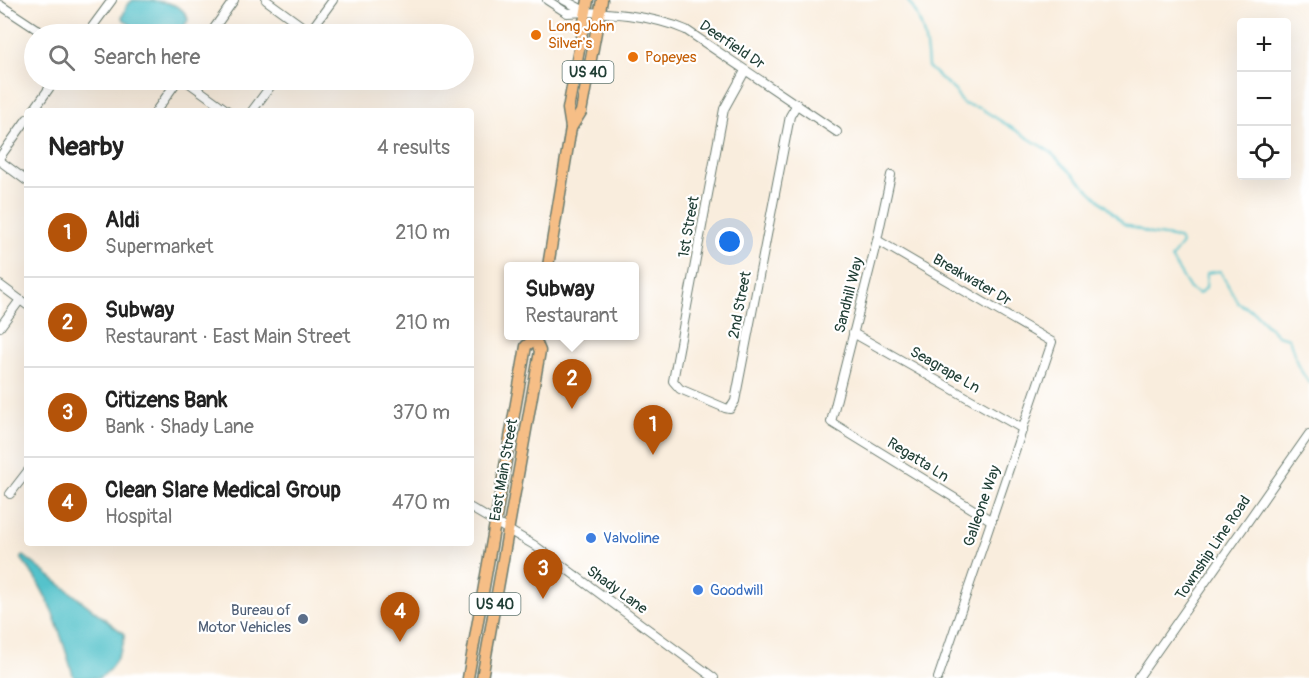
<!DOCTYPE html>
<html lang="en">
<head>
<meta charset="utf-8">
<style>
	:root { --surface:#fff; --page:#f6f6f6; --text:#222; --muted:#767676; --line:#e0e0e0; --accent:#b45309 }
	body { margin:0; font-family:Pangolin,sans-serif; background:var(--page); color:var(--text) }
	.controls { position:absolute; right:18px; top:18px; display:grid; overflow:hidden; border-radius:6px; box-shadow:0 6px 24px #0002 }
	.controls button { width:54px; height:54px; display:grid; place-items:center; padding:0; border:0; border-bottom:2px solid var(--line); background:var(--surface); color:var(--text); font:30px sans-serif }
	.you { position:absolute; left:730px; top:242px; width:21px; height:21px; margin:-15px; border:4px solid #fff; border-radius:50%; background:#1a73e8; box-shadow:0 0 0 9px #1a73e833 }
	.badge { display:grid; place-items:center; width:39px; height:39px; border-radius:50%; background:var(--accent); color:#fff; font-size:20px; font-weight:700 }
	.pin { position:absolute; translate:-50% -50px; filter:drop-shadow(0 2px 3px #0008) }
	.pin::after { content:''; position:absolute; top:32px; width:21px; height:18px; background:inherit; clip-path:polygon(0 0,100% 0,50% 100%) }
	.popup { position:absolute; left:504px; top:262px; width:135px; height:78px; box-sizing:border-box; display:grid; place-content:center; border-radius:6px; background:var(--surface); filter:drop-shadow(0 2px 4px #0005); font-size:20px; white-space:nowrap; color:var(--muted) }
	.popup b { font-size:22px; color:var(--text) }
	.popup::after { content:''; position:absolute; left:50%; top:100%; margin-left:-12px; border:12px solid transparent; border-top-color:var(--surface) }
	.list { margin:0; padding:0; list-style:none }
	h2 { display:flex; justify-content:space-between; align-items:center; height:78px; margin:0; padding:0 24px; font-size:26px }
	h2 small { font-size:20px; font-weight:400; color:var(--muted) }
	.list li { display:grid; grid-template-columns:39px 1fr auto; gap:18px; align-items:center; box-sizing:border-box; height:90px; padding:0 24px; border-top:2px solid var(--line) }
	.list b { display:block; font-size:22px; white-space:nowrap }
	.list p { margin:0; font-size:20px; white-space:nowrap; color:var(--muted) }
	.list em { font-size:20px; font-style:normal; color:var(--muted) }
	.icon { flex:none; width:33px; height:33px; fill:none; stroke:currentColor; stroke-width:2; stroke-linecap:round; stroke-linejoin:round }
	.map { position:relative; flex:none; width:1309px; height:678px; overflow:hidden }
	.search { position:absolute; background:var(--surface); box-shadow:0 6px 24px #0002; left:24px; top:24px; width:450px; height:66px; display:flex; align-items:center; gap:15px; box-sizing:border-box; padding:0 21px; border-radius:33px; color:var(--muted); font-size:22px }
	.panel { position:absolute; background:var(--surface); box-shadow:0 6px 24px #0002; left:24px; top:108px; width:450px; height:438px; border-radius:6px }
	.map>svg:first-child { display:block }
	.water { fill:#55c2cb; stroke:#3a8080; stroke-width:1.5 }
	.lines { fill:none; stroke-linecap:round; stroke-linejoin:round }
	.stream { stroke:#55c2cb; stroke-width:2 }
	.minor-casing { stroke:#6b7b6f; stroke-width:10 }
	.major-casing { stroke:#6b7b6f; stroke-width:13 }
	.minor { stroke:#fff; stroke-width:8 }
	.major { stroke:#f6be86; stroke-width:10 }
	.food-dot { fill:#e8710a; stroke:#fff; stroke-width:2 }
	.shop-dot { fill:#3f7fe0; stroke:#fff; stroke-width:2 }
	.service-dot { fill:#5c6f8a; stroke:#fff; stroke-width:2 }
	.labels { text-anchor:middle; dominant-baseline:central; stroke-width:4.5; stroke-linejoin:round; paint-order:stroke }
	.shield { fill:#fff; stroke:#627771; stroke-width:1.5 }
	.shield-label { font-size:14px; font-weight:bold; fill:#1f3d34 }
	.food-label { font-size:15px; fill:#c56008; stroke:#fff; text-anchor:start }
	.street-label { font-size:15px; fill:#1f3d34; stroke:#fff }
	.shop-label { font-size:15px; fill:#366cbe; stroke:#fff; text-anchor:start }
	.service-label { font-size:15px; fill:#4e5e75; stroke:#fff; text-anchor:end }
</style>
</head>
<body>
<div class="map">
<svg width="1309" height="678" viewBox="0 0 1309 678">
	<rect width="100%" height="100%" fill="#fff"/>
	<filter id="ink" filterUnits="userSpaceOnUse"><feTurbulence type="fractalNoise" baseFrequency=".0167" numOctaves="2"/><feDisplacementMap in="SourceGraphic" scale="12" xChannelSelector="R" yChannelSelector="G"/><feConvolveMatrix kernelMatrix="1 2 1 2 8 2 1 2 1" color-interpolation-filters="sRGB"/></filter>
	<filter id="wash" filterUnits="userSpaceOnUse"><feTurbulence type="fractalNoise" baseFrequency=".008" numOctaves="4" result="noise"/><feDisplacementMap in="SourceGraphic" scale="24" xChannelSelector="R" yChannelSelector="G"/><feGaussianBlur stdDeviation="1.35" result="paint"/><feColorMatrix in="noise" values="0 0 0 0 0 0 0 0 0 0 0 0 0 0 0 0 0 1.4 0 .05"/><feComposite in="paint" operator="in"/></filter>
	<g filter="url(#wash)">
		<rect width="100%" height="100%" fill="#f9eddd"/>
		<g class="water">
			<path d="M133 0C151 0 184 0 188 20L179 34H141L122 18 127 5Z"/>
			<path d="M24 556 124 634C126 646 111 674 98 678 91 678 81 678 74 678 61 635 50 593 21 558Z"/>
		</g>
		<g class="lines">
			<path class="stream" d="M907 0C922 17 927 45 928 67L955 91 963 104 980 108 1049 151 1124 224 1151 234 1178 238 1182 244 1171 258 1190 289 1199 294 1206 288 1207 273 1220 271 1238 303 1253 311 1277 335 1289 338 1298 366 1309 383"/>
		</g>
	</g>
	<g filter="url(#ink)">
		<g class="lines">
			<g class="minor-casing">
				<g id="minor">
					<path d="M266 0 310 32"/>
					<path d="M547 0 567 13C602 10 654 16 686 30L837 132"/>
					<path d="M564 0 585 11"/>
					<path d="M0 5 44 34"/>
					<path d="M87 34 112 0"/>
					<path d="M210 34 234 0"/>
					<path d="M308 34 333 0"/>
					<path d="M745 71 724 109 673 381 680 389 725 408 730 409 735 401 790 116 797 104"/>
					<path d="M185 80 228 111"/>
					<path d="M33 111 55 80"/>
					<path d="M156 111 178 80"/>
					<path d="M252 111 275 80"/>
					<path d="M0 157 27 119"/>
					<path d="M0 161 27 181"/>
					<path d="M891 175 877 240 831 422 992 521"/>
					<path d="M877 240 1052 342 938 678"/>
					<path d="M0 285 27 305"/>
					<path d="M0 327 20 300"/>
					<path d="M853 333 1023 429"/>
					<path d="M10 494 27 472"/>
					<path d="M471 508 534 545 714 678"/>
					<path d="M1138 678 1309 434"/>
				</g>
			</g>
			<g class="major-casing">
				<g id="major">
					<path d="M571 128 581 112 602 0"/>
					<path d="M548 266 571 128 568 109 588 0"/>
					<path d="M468 678 526 346 535 339"/>
					<path d="M482 678 540 351 535 339"/>
				</g>
			</g>
			<use href="#minor" class="minor"/>
			<use href="#major" class="major"/>
		</g>
	</g>
	<g class="food-dot">
		<circle cx="536" cy="35" r="6"/>
		<circle cx="633" cy="57" r="6"/>
	</g>
	<g class="shop-dot">
		<circle cx="591" cy="538" r="6"/>
		<circle cx="698" cy="590" r="6"/>
	</g>
	<circle class="service-dot" cx="303" cy="619" r="6"/>
	<g class="labels">
		<g class="shield">
			<rect x="562.5" y="61" width="51" height="22" rx="4.5"/>
			<rect x="469.5" y="593" width="51" height="22" rx="4.5"/>
		</g>
		<g class="shield-label">
			<text x="588" y="72">US 40</text>
			<text x="495" y="604">US 40</text>
		</g>
		<g class="food-label">
			<text x="548" y="26">Long John<tspan x="548" dy="17">Silver's</tspan></text>
			<text x="645" y="57">Popeyes</text>
		</g>
		<g class="street-label">
			<text transform="translate(732 45) rotate(34)">Deerfield Dr</text>
			<text transform="translate(689 227) rotate(-80)">1st Street</text>
			<text transform="translate(972 280) rotate(30)">Breakwater Dr</text>
			<text transform="translate(849 295) rotate(-76)">Sandhill Way</text>
			<text transform="translate(740 305) rotate(-79)">2nd Street</text>
			<text transform="translate(945 370) rotate(30)">Seagrape Ln</text>
			<text transform="translate(918 460) rotate(32)">Regatta Ln</text>
			<text transform="translate(504 470) rotate(-80)">East Main Street</text>
			<text transform="translate(982 506) rotate(-71)">Galleone Way</text>
			<text transform="translate(1213 548) rotate(-56)">Township Line Road</text>
			<text transform="translate(617 590) rotate(36)">Shady Lane</text>
		</g>
		<g class="shop-label">
			<text x="603" y="538">Valvoline</text>
			<text x="710" y="590">Goodwill</text>
		</g>
		<g class="service-label">
			<text x="291" y="610">Bureau of<tspan x="291" dy="17">Motor Vehicles</tspan></text>
		</g>
	</g>
</svg>
<div class="controls">
<button>+</button>
<button>−</button>
<button><svg class="icon" aria-label="locate" viewBox="0 0 24 24"><circle cx="12" cy="12" r="6"/><path d="M12 2v4M12 18v4M2 12h4M18 12h4"/></svg></button>
</div>
<div class="you"></div>
<div class="pin badge" style="left:653px;top:455px">1</div>
<div class="pin badge" style="left:572px;top:409px">2</div>
<div class="popup"><b>Subway</b>Restaurant</div>
<div class="pin badge" style="left:543px;top:599px">3</div>
<div class="pin badge" style="left:400px;top:642px">4</div>
<div class="search"><svg class="icon" aria-label="search" viewBox="0 0 24 24"><circle cx="10" cy="10" r="6"/><path d="M15 15l6 6"/></svg>Search here</div>
<section class="panel">
<h2>Nearby<small>4 results</small></h2>
<ul class="list">
<li><span class="badge">1</span><div><b>Aldi</b><p>Supermarket</p></div><em>210 m</em></li>
<li><span class="badge">2</span><div><b>Subway</b><p>Restaurant · East Main Street</p></div><em>210 m</em></li>
<li><span class="badge">3</span><div><b>Citizens Bank</b><p>Bank · Shady Lane</p></div><em>370 m</em></li>
<li><span class="badge">4</span><div><b>Clean Slare Medical Group</b><p>Hospital</p></div><em>470 m</em></li>
</ul>
</section>
</div>
</body>
</html>
